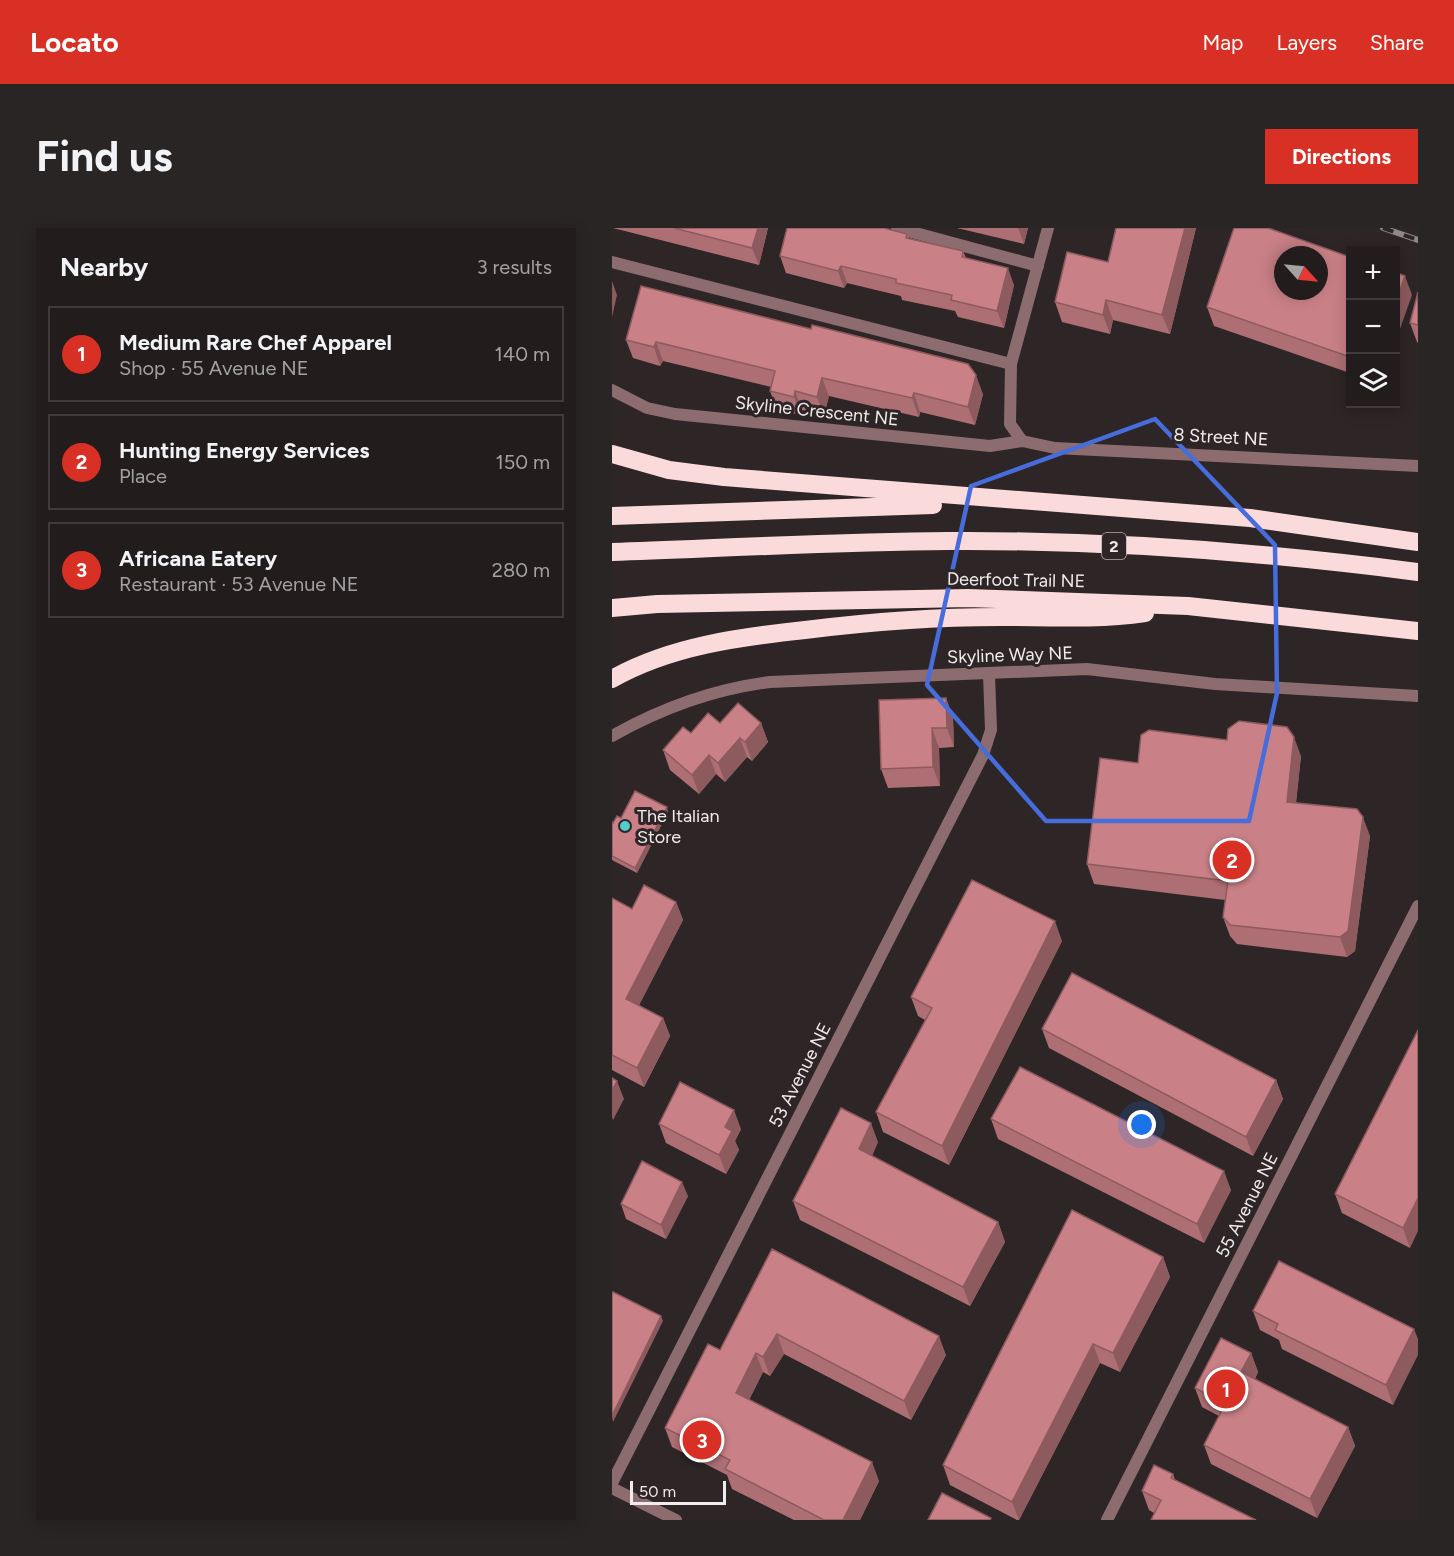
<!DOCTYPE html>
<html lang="en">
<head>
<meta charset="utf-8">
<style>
	:root { --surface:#221c1c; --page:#2a2525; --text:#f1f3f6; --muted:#a2a1a3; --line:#3f3a3b; --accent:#d93025 }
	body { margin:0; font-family:Figtree,sans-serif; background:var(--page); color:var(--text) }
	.controls { position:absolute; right:18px; top:18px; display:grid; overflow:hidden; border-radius:0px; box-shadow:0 3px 15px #0003 }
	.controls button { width:54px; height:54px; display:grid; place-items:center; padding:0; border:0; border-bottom:2px solid var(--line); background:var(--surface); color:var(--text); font:30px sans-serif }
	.compass { position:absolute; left:662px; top:18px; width:54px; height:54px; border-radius:50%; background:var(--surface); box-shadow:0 3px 15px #0003; rotate:117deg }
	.scale { position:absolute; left:18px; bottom:15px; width:96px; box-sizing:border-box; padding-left:6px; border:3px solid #f0ebec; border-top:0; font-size:16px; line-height:21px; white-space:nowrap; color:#f0ebec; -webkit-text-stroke:4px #2d2526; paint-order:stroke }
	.you { position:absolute; left:530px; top:897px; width:21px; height:21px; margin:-15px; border:4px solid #fff; border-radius:50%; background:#1a73e8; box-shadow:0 0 0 9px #1a73e833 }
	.badge { display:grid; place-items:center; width:39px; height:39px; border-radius:50%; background:var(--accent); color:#fff; font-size:20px; font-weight:700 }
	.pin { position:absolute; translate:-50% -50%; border:3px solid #fff; box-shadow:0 2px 6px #0006 }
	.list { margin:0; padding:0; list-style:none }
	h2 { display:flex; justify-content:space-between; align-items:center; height:78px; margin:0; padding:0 24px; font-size:26px }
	h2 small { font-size:20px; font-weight:400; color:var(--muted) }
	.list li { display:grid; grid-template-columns:39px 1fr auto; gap:18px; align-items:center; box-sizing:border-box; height:96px; margin:0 12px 12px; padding:0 12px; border:2px solid var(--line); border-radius:0px }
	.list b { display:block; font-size:22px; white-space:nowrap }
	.list p { margin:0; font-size:20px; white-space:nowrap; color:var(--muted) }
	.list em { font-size:20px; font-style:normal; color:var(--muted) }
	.icon { flex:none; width:33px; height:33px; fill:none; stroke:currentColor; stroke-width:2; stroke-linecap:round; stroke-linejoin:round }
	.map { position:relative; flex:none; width:806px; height:1292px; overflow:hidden; border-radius:0px }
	header { display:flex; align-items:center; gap:36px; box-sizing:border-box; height:84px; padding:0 30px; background:var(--accent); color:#fff }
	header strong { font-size:28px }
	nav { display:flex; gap:33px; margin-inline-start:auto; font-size:21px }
	.intro { display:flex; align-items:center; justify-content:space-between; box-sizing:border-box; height:144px; padding:0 36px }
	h1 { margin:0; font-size:42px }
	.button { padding:15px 27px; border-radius:0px; background:var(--accent); color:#fff; font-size:21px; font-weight:700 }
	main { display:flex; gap:36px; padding:0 36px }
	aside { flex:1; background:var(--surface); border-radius:0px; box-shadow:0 3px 15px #0003 }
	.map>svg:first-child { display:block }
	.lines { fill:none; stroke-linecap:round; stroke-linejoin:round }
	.minor { stroke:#8c6c6e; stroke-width:12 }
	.highway { stroke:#fbdadc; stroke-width:18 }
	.rail-casing { stroke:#8f8889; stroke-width:6 }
	.rail { stroke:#2d2526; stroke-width:4; stroke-dasharray:11; stroke-linecap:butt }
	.wall { fill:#ad6f74 }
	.shaded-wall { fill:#8d5a5e }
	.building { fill:#c98187; stroke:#8d5a5e; stroke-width:1.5; fill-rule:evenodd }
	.marked { fill:none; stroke:#476ddc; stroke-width:4.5; stroke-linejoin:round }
	.poi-dot { fill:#52cdcc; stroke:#2d2526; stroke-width:2 }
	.labels { text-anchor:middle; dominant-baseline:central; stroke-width:6; stroke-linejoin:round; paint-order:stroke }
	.shield { fill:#2d2526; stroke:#b6b0b1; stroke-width:1.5 }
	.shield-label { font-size:16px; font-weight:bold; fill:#f0ebec }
	.street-label { font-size:18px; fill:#f0ebec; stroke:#2d2526 }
	.poi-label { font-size:18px; fill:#f0ebec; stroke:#2d2526; text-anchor:start }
</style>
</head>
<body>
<header>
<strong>Locato</strong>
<nav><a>Map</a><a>Layers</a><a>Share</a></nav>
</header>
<div class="intro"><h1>Find us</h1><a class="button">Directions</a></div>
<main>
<aside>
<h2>Nearby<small>3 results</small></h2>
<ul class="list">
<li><span class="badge">1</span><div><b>Medium Rare Chef Apparel</b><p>Shop · 55 Avenue NE</p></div><em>140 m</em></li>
<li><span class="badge">2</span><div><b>Hunting Energy Services</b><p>Place</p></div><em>150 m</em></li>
<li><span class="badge">3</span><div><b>Africana Eatery</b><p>Restaurant · 53 Avenue NE</p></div><em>280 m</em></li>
</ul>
</aside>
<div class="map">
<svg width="806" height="1292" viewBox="0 0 806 1292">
	<rect width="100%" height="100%" fill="#2d2526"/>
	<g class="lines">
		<g class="minor">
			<path d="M285 0 426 38"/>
			<path d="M0 34 399 136"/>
			<path d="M0 162 35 180 63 186 378 218 410 213 443 220 806 238"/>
			<path d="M410 213 398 196 399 136 436 0"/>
			<path d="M0 508C48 481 102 461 158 454L475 441 603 456 806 468"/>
			<path d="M0 1255 371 527 379 502 377 446"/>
			<path d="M0 1260 64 1292"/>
			<path d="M495 1292 806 678"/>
		</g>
		<g class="highway">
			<path d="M0 226 57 242 112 249 638 290 806 314"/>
			<path d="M0 288 321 277"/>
			<path d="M0 324C112 320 224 314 336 313 492 312 651 324 806 344"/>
			<path d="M0 380 45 376 356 370 576 378 806 403"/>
			<path d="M0 451C58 418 128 409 193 402 257 394 322 389 388 389 436 389 484 392 533 385"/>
		</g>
		<g class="rail-casing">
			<path id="rail" d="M771 0 806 12"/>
		</g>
		<use href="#rail" class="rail"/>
	</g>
	<g class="wall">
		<path d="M1 0H156L147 37Z"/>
		<path d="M345 0H416L412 16Z"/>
		<path d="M584 0 558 106 501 92 498 106 450 94 443 74 496 34Z"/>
		<path d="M295 6 297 10 351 23 354 30 402 57 392 100 346 89 343 83 290 72 289 68 235 55 232 60 174 45 168 28Z"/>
		<path d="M738 29V145L602 98 595 79Z"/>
		<path d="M29 58 371 166 363 197 308 184 307 189 217 168 212 187 190 182 189 187 165 182 158 163 159 159 51 133 48 138 21 130 14 112Z"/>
		<path d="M806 64V115L805 114 798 95Z"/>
		<path d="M334 470 341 490 342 519 327 520 328 558 276 560 269 541Z"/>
		<path d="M108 495H149L156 514 140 533 135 529 113 554 104 546 87 566 58 542 51 522 79 505Z"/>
		<path d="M689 528 684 575 758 608 743 723 735 729 625 716 618 708 611 689 613 672 482 656 475 636Z"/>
		<path d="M56 584 25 645 0 632V594L1 595 9 590Z"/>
		<path d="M0 670 20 681 64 674 71 692 27 777 51 790 58 808 32 859 0 842Z"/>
		<path d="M450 713 337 937 271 904 264 884 313 792 306 788 299 769Z"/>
		<path d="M430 801 664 852 671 871 641 928 437 820Z"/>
		<path d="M806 802 798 1020 730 985 723 966Z"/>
		<path d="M379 891 619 962 592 1015 386 911Z"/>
		<path d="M47 896 129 901 123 913 127 922 114 946 54 915Z"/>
		<path d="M266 914 260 928 386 994 393 1014 358 1078 188 992 181 973Z"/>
		<path d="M76 968 54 1011 14 991 9 976Z"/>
		<path d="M160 1021 334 1127 299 1192 172 1126 158 1148 151 1144 137 1172 267 1253 248 1292H182L120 1261 115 1247 60 1219 53 1200 108 1122Z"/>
		<path d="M551 1029 558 1049 508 1144 488 1135 407 1292H405L338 1257 331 1237Z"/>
		<path d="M641 1083 802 1101 781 1177 670 1121 667 1112 648 1102Z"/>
		<path d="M639 1125 646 1144 643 1151 736 1199 743 1218 705 1290 599 1236 592 1217 607 1188 590 1179 583 1160Z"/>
		<path d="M561 1246 563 1252 542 1285 537 1282 530 1263Z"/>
	</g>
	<g class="shaded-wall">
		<path d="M146 0H156L147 37 140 20Z"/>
		<path d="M406 0H416L412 16Z"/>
		<path d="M573 0H584L558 106 550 87Z"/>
		<path d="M229 38 235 55 232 60 226 43Z"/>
		<path d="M396 40 402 57 392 100 385 83Z"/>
		<path d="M793 48 800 67 783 115V76Z"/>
		<path d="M0 53 5 67 0 89Z"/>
		<path d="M494 72 501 92 498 106 491 87Z"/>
		<path d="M44 114 51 133 48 138 42 119Z"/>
		<path d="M364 147 371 166 363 197 356 179Z"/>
		<path d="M210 150 217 168 212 187 205 169Z"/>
		<path d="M183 163 190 182 189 187 182 169Z"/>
		<path d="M302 165 308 184 307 189 300 170Z"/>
		<path d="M334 470 341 490 342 519 335 500Z"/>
		<path d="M149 495 156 514 140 533 133 514Z"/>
		<path d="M320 500 327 520 328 558 321 539Z"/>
		<path d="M682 509 689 528 682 593 675 574Z"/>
		<path d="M128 510 135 529 113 554 106 535Z"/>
		<path d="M97 527 104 546 87 566 80 547Z"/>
		<path d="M55 579 56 584 25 645 23 640Z"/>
		<path d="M751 589 758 608 743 723 735 729 728 709Z"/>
		<path d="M64 674 71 692 21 789 14 771Z"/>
		<path d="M443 693 450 713 337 937 330 918Z"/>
		<path d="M51 790 58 808 32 859 25 840Z"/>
		<path d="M664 852 671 871 641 928 634 909Z"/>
		<path d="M5 853 12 871 1 892 0 889V863Z"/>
		<path d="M122 882 129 901 123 913 127 922 114 946 107 927 113 899Z"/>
		<path d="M259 895 266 914 254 940 247 921Z"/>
		<path d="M612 943 619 962 592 1015 585 996Z"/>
		<path d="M70 954 76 968 54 1011 49 997Z"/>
		<path d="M806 970V1003L798 1020 791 1000Z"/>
		<path d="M386 994 393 1014 358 1078 351 1059Z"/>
		<path d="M551 1029 558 1049 508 1144 501 1125Z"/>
		<path d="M49 1088 51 1093 1 1194 0 1188Z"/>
		<path d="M802 1101 806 1111V1127L781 1177 774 1157Z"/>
		<path d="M165 1106 172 1126 158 1148 151 1129Z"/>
		<path d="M327 1108 334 1127 299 1192 292 1173Z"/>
		<path d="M481 1116 488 1135 407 1292 400 1274Z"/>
		<path d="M144 1125 151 1144 131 1184 124 1165Z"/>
		<path d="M639 1125 646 1144 636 1163 629 1144Z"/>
		<path d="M736 1199 743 1218 705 1290 698 1271Z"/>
		<path d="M260 1234 267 1253 248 1292H231Z"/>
	</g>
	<g class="building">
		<path d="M62 0H146L140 20Z"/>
		<path d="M175 0H272L295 6 294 10 351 23 350 29 396 40 385 83 339 72 340 67 284 55V51L229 38 226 43 168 28Z"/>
		<path d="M504 0H573L550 87 494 72 491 87 443 74 455 24 496 34Z"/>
		<path d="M622 0H656L738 29V129L595 79ZM671 27H707V63H671Z"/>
		<path d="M783 44 793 48 783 76Z"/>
		<path d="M29 58 199 101 200 97 356 136 364 147 356 179 302 165 300 170 210 150 205 169 183 163 182 169 158 163 163 143 44 114 42 119 14 112Z"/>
		<path d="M806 64V97L798 95Z"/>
		<path d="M334 470 335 500H320L321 539 269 541 267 472Z"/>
		<path d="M126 475 149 495 133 514 128 510 106 535 97 527 80 547 51 522 71 499 79 505 96 485 108 495Z"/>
		<path d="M627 493 675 499 682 509 675 574 745 581 751 589 736 703 728 709 618 697 611 689 616 653 475 636 488 530 526 535 529 507 537 502 615 512 616 501Z"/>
		<path d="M23 563 55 579 23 640 0 628V594L1 595 5 588 9 590Z"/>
		<path d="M360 652 443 693 330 918 264 884 320 780 299 769Z"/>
		<path d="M32 657 64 674 14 771 51 790 25 840 0 827V670L20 681Z"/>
		<path d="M460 745 664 852 634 909 430 801Z"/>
		<path d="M806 802V970L791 1000 723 966Z"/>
		<path d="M408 839 612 943 585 996 379 891Z"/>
		<path d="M0 850 5 853 0 863Z"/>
		<path d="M68 854 122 882 113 899 120 903 107 927 47 896Z"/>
		<path d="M229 880 259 895 247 921 386 994 351 1059 181 973Z"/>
		<path d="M30 933 70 954 49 997 9 976Z"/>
		<path d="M460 982 551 1029 501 1125 481 1116 400 1274 331 1237Z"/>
		<path d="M160 1021 327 1108 292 1173 165 1106 151 1129 144 1125 124 1165 260 1234 231 1292H212L113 1241 118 1232 53 1200 96 1116 108 1122Z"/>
		<path d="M667 1033 802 1101 774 1157 663 1102 666 1096 641 1083Z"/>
		<path d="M1 1064 49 1088 0 1188V1066Z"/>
		<path d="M609 1110 639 1125 629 1144 736 1199 698 1271 592 1217 613 1176 583 1160Z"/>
		<path d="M542 1237 561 1246 559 1250 644 1292H539L549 1272 530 1263Z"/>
		<path d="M330 1265 379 1290 378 1292H316Z"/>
	</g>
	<path class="marked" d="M543 191 663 317 665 465 637 593H434L315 457 359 258Z"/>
	<circle class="poi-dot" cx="13" cy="598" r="6"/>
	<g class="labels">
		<rect class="shield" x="490" y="305" width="24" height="26" rx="4.5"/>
		<g class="shield-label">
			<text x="502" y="318">2</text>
		</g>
		<g class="street-label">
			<text transform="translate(205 183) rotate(6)">Skyline Crescent NE</text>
			<text transform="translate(609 209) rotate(3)">8 Street NE</text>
			<text transform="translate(404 352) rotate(1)">Deerfoot Trail NE</text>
			<text transform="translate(398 427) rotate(-2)">Skyline Way NE</text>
			<text transform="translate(188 847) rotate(-63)">53 Avenue NE</text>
			<text transform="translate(635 977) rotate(-63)">55 Avenue NE</text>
		</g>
		<g class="poi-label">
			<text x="25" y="588">The Italian<tspan x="25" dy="21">Store</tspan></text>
		</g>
	</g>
</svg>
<div class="controls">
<button>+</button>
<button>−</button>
<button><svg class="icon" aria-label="layers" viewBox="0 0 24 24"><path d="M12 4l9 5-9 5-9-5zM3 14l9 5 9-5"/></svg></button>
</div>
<svg class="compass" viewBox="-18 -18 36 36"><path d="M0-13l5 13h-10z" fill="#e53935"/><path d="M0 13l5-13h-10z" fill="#a2a1a3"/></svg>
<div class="scale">50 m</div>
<div class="you"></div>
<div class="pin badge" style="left:614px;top:1161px">1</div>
<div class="pin badge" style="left:620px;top:632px">2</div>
<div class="pin badge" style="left:90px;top:1212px">3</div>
</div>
</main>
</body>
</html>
